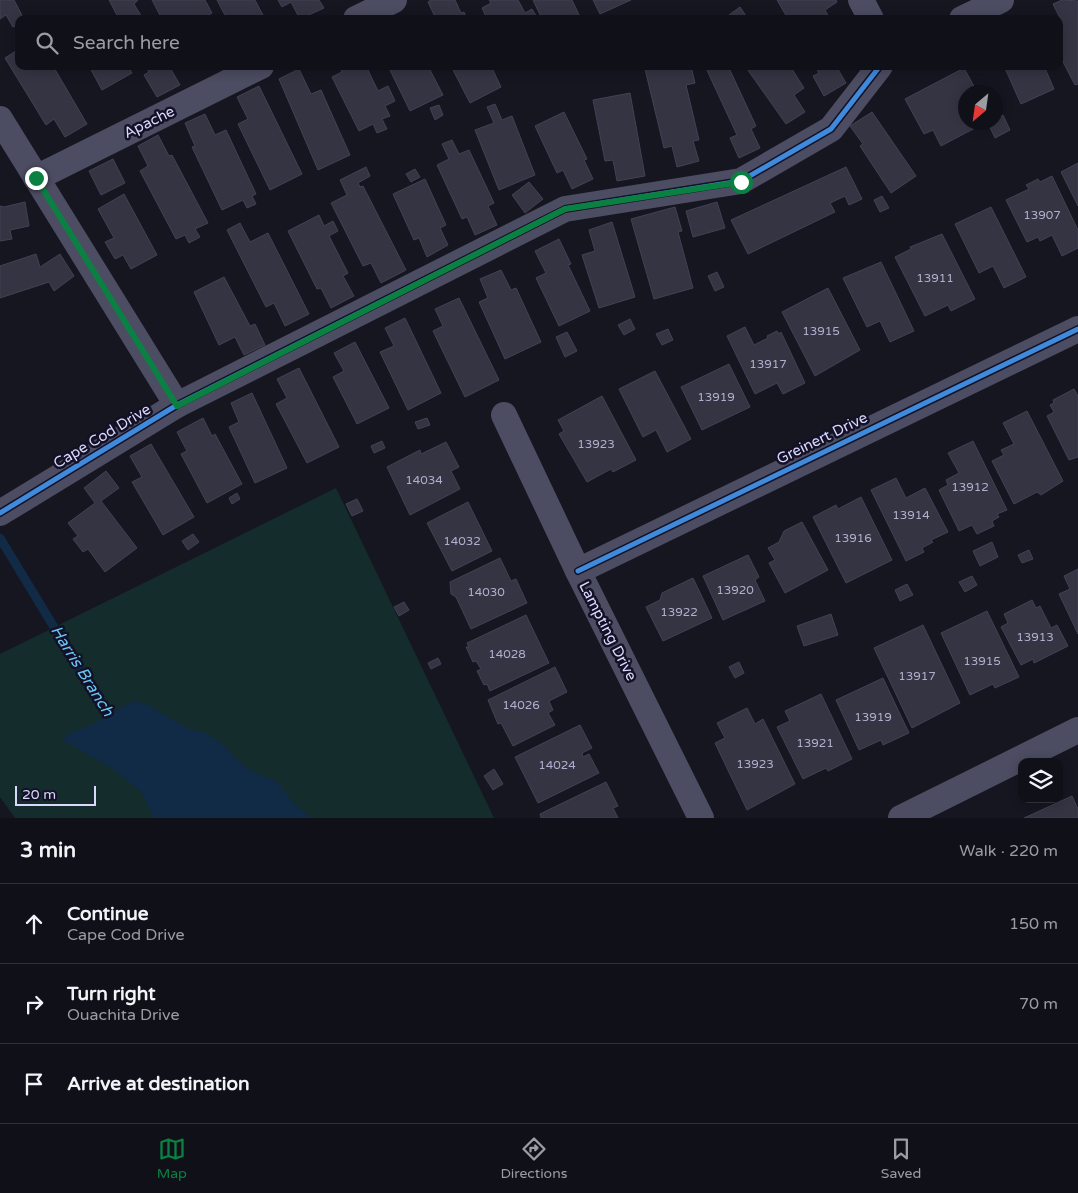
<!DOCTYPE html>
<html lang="en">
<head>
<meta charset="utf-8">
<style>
	:root { --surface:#101019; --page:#1e1e26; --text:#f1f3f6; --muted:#9c9da2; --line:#303038; --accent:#0b8043 }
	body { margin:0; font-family:"Varela Round",sans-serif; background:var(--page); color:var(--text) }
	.controls { position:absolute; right:15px; bottom:15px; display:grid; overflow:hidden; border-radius:10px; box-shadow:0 2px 12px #0003 }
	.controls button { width:45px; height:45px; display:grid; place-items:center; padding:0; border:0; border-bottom:1px solid var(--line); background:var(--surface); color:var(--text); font:25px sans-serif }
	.compass { position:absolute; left:958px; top:85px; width:45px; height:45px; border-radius:50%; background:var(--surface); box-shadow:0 2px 12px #0003; rotate:209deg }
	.scale { position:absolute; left:15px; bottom:12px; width:81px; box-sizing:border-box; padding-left:5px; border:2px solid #d9d8fd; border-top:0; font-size:14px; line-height:18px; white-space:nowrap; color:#d9d8fd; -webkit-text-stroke:4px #121126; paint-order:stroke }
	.stop { position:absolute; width:15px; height:15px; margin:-11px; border:4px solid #0b8043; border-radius:50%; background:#fff }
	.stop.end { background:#0b8043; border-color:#fff; box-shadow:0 1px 5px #0008 }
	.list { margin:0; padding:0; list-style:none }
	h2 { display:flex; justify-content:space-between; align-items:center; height:65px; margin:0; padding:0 20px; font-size:21px }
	h2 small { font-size:16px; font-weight:400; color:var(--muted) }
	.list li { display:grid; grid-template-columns:32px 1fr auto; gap:15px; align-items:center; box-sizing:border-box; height:80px; padding:0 20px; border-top:1px solid var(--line) }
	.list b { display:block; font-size:19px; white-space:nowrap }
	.list p { margin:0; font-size:16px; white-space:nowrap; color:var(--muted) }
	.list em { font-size:16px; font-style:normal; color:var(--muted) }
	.icon { flex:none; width:28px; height:28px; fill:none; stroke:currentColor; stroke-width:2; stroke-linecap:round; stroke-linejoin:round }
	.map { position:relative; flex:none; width:1078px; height:818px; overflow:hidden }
	.search { position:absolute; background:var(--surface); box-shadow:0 2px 12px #0003; left:15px; right:15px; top:15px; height:55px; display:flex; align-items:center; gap:12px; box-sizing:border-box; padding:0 18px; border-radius:10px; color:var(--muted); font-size:19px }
	.sheet { height:305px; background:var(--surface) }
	nav { display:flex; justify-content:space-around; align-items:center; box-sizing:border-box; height:70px; border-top:1px solid var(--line); background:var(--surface); font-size:14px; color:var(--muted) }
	nav a { display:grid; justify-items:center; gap:2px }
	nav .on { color:var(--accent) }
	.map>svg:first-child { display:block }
	.green { fill:#142c2b }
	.water { fill:#112b46 }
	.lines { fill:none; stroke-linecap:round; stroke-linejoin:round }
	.stream { stroke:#112b46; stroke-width:9 }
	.building { fill:#343443; stroke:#434154 }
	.minor { stroke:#4c4c62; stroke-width:26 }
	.cycleway-casing { stroke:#121126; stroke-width:8 }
	.cycleway { stroke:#408adc; stroke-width:5 }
	.route { stroke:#0b8043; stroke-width:6 }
	.labels { text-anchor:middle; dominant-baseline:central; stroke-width:5; stroke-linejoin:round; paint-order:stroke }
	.number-label { font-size:12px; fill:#b0afce }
	.street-label { font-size:15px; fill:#d9d8fd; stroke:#121126 }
	.water-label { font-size:16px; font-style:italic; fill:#6cc6f7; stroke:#121126 }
</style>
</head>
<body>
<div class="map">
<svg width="1078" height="818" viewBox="0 0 1078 818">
	<rect width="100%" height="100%" fill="#161621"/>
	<path class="green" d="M336 488 494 818H15L0 797V654Z"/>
	<path class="water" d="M133 701 148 705 187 728 205 733 221 743 246 768 279 783 292 802 312 818H157L152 814 141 792 115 770 63 740 67 734 89 726Z"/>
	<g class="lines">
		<path class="stream" d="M0 538 100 703 116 725"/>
	</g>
	<g class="building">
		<path d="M0 0H14L24 19H19V24L13 27 6 15 0 19Z"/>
		<path d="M109 0H138L134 4 143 19H119Z"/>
		<path d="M152 0H205L212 13 203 19H162Z"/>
		<path d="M217 0H255L264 17 227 19Z"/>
		<path d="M278 0H319L324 8 300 19 291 2 282 7Z"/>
		<path d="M431 0H455L461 13 464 12 467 19H436L428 2Z"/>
		<path d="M489 0H518L525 13 532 9 538 19H487L482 8 491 3Z"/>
		<path d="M533 0H572L581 19H542Z"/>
		<path d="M593 0H631L600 14Z"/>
		<path d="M777 0H836L837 2 825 10 830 19H788Z"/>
		<path d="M1062 0 1078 1V84L1075 85 1059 54V24L1062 22 1053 4Z"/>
		<path d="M740 7 748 19H732L729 15Z"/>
		<path d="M19 49V66H53L87 124 65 137 54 119 46 125 5 58Z"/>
		<path d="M89 66H128L132 73 102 90Z"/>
		<path d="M145 66H169L180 85 157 97 144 75 149 72Z"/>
		<path d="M339 66H366L378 91 388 86 395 101 385 106 390 116 382 119 387 129 377 133 373 124 359 131 332 77 342 72Z"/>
		<path d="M388 66H428L443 95 410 111Z"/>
		<path d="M451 66H491L501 87 470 103Z"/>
		<path d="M656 66H691L695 83 686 85 699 140 693 141 699 161 677 167 672 146 664 148 645 69Z"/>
		<path d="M705 66H728L756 126 751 129 760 148 739 158 730 138 737 135Z"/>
		<path d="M745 66H790L804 88 794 95 805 112 786 124Z"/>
		<path d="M815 66H836L846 83 824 96 813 76 819 73Z"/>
		<path d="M1004 66H1044L1054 89 1021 104Z"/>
		<path d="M964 68 977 92H966V122H972L975 128 941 146 933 130 924 134 905 99Z"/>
		<path d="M299 69 311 94 321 90 350 155 318 170 279 79Z"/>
		<path d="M259 86 302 174 270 190 238 124 248 119 237 97Z"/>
		<path d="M630 93 645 176 617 181 613 160 605 161 593 100Z"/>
		<path d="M495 104 502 120 512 116 535 175 499 190 475 130 494 123 487 107Z"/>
		<path d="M439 105 443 115 435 120 430 108Z"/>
		<path d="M564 112 587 159 584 160 593 179 572 189 563 170 557 173 535 126Z"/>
		<path d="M872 112 916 176 891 193 860 146 863 144 850 126Z"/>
		<path d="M205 114 215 135 226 130 256 194 252 196 256 204 247 208 243 200 222 210 192 147 195 146 185 123Z"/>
		<path d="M1003 115 1010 130 995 138 988 123 996 122V119Z"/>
		<path d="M158 135 169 156 172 155 208 223 195 229 200 237 189 243 185 235 176 239 140 171 148 166 138 146Z"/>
		<path d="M452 140 459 154 469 150 494 203 488 206 497 225 475 235 467 217 462 219 437 165 449 159 442 144Z"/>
		<path d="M113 159 125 183 101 195 89 171Z"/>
		<path d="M1078 163V206L1061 172Z"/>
		<path d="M366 167 370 176 358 183 360 187 363 186 406 270 381 283 371 263 363 266 331 203 347 195 340 180Z"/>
		<path d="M846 167 862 199 849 205 845 196 830 203 835 212 748 254 731 220Z"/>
		<path d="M415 169 420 177 411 182 406 174Z"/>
		<path d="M1052 176 1078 230V248L1062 256 1052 235 1040 241 1038 237 1027 242 1006 200 1029 189 1026 185 1038 179 1040 182Z"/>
		<path d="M425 179 446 225 440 228 448 245 427 257 419 238 414 240 393 194Z"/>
		<path d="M529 182 543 199 525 213 512 195Z"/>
		<path d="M124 194 157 255 131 269 123 255 115 259 105 242 114 238 98 209Z"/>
		<path d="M882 196 889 208 880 212 874 200Z"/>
		<path d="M25 202 29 226 10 230 12 239 0 241V206L4 207Z"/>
		<path d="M717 202 725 228 693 237 686 211Z"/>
		<path d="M675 207 682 231 678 232 693 288 654 299 631 219Z"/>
		<path d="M991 207 1026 277 1004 288 993 266 979 273 955 224Z"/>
		<path d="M319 215 324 226 333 221 338 231 329 236 348 273 343 276 354 296 331 308 321 288 317 289 288 231Z"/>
		<path d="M612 222 635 297 599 308 582 255 595 251 589 230Z"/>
		<path d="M240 223 250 242 268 233 309 314 285 326 274 303 266 307 227 230Z"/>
		<path d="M942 234 975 299 951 311 948 305 925 316 895 257 911 249 910 247Z"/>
		<path d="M559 239 571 264 568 265 590 311 559 326 536 278 546 273 535 251Z"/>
		<path d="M36 254 40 267 60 254 74 276 54 291 49 282 0 298V266Z"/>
		<path d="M881 262 914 331 890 342 880 321 867 327 843 278Z"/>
		<path d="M501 270 511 290 516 288 541 342 505 359 479 302 488 298 480 279Z"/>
		<path d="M717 272 724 287 715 291 708 276Z"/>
		<path d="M224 277 250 326 255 324 265 345 244 355 235 337 219 345 194 292Z"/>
		<path d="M828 288 860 350 815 376 782 312Z"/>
		<path d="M459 298 499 380 465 397 433 331 443 326 435 309Z"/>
		<path d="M405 318 441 393 408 410 380 352 394 346 385 328Z"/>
		<path d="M630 319 635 329 624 335 618 325Z"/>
		<path d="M745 327 754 345 768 338 767 336 777 331 779 334 781 332 805 383 783 394 777 383 755 394 727 336Z"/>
		<path d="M668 329 673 340 662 345 656 334Z"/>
		<path d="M567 332 577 351 565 357 556 337Z"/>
		<path d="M355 342 389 408 357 424 333 377 344 371 334 353Z"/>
		<path d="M729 364 750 407 702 430 681 387Z"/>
		<path d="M299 368 339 447 307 463 276 404 287 398 277 379Z"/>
		<path d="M655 371 691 439 667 452 656 430 643 437 619 389Z"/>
		<path d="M1074 389 1078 396V457L1069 460 1047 416 1054 412 1050 405 1054 403 1053 400Z"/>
		<path d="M252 393 287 468 255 483 229 427 239 422 231 403Z"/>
		<path d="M602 396 636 460 613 472 611 469 587 482 559 434 564 431 558 420Z"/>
		<path d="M1027 411 1063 481 1041 495 1037 492 1014 504 992 461 1004 455 1001 450 1014 444 1003 423Z"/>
		<path d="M203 418 212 436 215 434 242 484 207 503 181 454 187 451 177 432Z"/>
		<path d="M427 418 430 425 418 429 415 422Z"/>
		<path d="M382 441 385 448 374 453 371 446Z"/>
		<path d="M973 441 1007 510 997 514 999 517 992 521 994 526 977 534 972 525 959 531 939 490 948 485 946 480 959 473 948 453Z"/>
		<path d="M446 442 459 467 451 471 460 489 410 515 387 467 420 450 421 454Z"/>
		<path d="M151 444 194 517 163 535 132 482 142 477 130 456Z"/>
		<path d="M106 471 119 488 101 501 137 548 105 572 88 549 83 552 73 539 78 536 68 523 95 503 84 488Z"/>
		<path d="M896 478 906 498 925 488 948 532 931 540 933 542 922 548 924 552 906 561 871 490Z"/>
		<path d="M237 493 240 499 232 504 229 498Z"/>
		<path d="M861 497 892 560 846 583 813 517 836 505 838 509Z"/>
		<path d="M357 499 363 511 352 516 346 504Z"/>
		<path d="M468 502 492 551 452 571 427 523Z"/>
		<path d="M802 522 828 570 785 593 769 563 775 560 768 548 779 542 784 531Z"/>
		<path d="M193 534 199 542 188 550 182 541Z"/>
		<path d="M992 542 998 557 980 566 973 551Z"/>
		<path d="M1029 550 1033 559 1022 563 1018 555Z"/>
		<path d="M748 555 759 577 755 580 765 601 723 620 703 576Z"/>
		<path d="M500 558 511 581 516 579 527 603 471 629 456 597 451 594 450 582Z"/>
		<path d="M1078 569V634L1059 594 1070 589 1064 576Z"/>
		<path d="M972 576 977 585 965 592 959 582Z"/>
		<path d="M693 578 712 618 663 641 646 607 660 600 662 593Z"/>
		<path d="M907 584 913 595 900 601 895 590Z"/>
		<path d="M1032 600 1036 608 1040 606 1051 628 1057 625 1068 646 1034 663 1033 659 1021 665 1001 627 1008 623 1004 614Z"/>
		<path d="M404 602 409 610 399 616 394 607Z"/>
		<path d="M987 611 1019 677 995 688 993 684 970 695 941 633Z"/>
		<path d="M831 614 838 635 804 646 797 626Z"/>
		<path d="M526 615 549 663 490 691 487 684 484 685 477 671 481 669 476 661 473 662 466 647H469L467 643Z"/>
		<path d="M923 625 960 703 912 728 874 648Z"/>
		<path d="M438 658 441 664 431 669 428 663Z"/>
		<path d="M739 662 744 673 735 678 729 667Z"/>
		<path d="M555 667 567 692 549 701 553 710 548 713 555 725 513 746 501 723 498 724 488 700Z"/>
		<path d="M883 678 909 733 883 745 881 740 859 750 836 700Z"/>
		<path d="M821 694 852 759 828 771 826 768 803 779 777 727 790 721 785 711Z"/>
		<path d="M747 708 755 724 763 719 795 784 747 810 715 743 725 738 717 723Z"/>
		<path d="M580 725 592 748 582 753 583 757 589 754 599 773 538 803 515 757Z"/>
		<path d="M494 769 503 784 493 790 484 776Z"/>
		<path d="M606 782 618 806 613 808 618 818H541L540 814Z"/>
		<path d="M1072 796 1078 809V818H1024Z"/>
	</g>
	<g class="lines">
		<g class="minor">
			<path d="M861 0 871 19"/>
			<path d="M356 19 394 0"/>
			<path d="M962 19 1001 0"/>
			<path d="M0 119 177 405"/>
			<path d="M36 178 261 66"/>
			<path d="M504 415 578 571 701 818"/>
			<path d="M0 513 177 405 565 209 741 181 831 129 880 66"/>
			<path d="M578 571 1078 329"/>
			<path d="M901 818 1078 730"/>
		</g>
		<g class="cycleway-casing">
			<g id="cycleway">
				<path d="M0 513 177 405 565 209 741 181 831 129 880 66"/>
				<path d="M578 571 1078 329"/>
			</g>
		</g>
		<use href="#cycleway" class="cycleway"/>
	</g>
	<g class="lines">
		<path class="route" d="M36 178 177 406 565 209 741 182"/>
	</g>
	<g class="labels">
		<g class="number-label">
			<text x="1042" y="215">13907</text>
			<text x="935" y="278">13911</text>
			<text x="821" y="331">13915</text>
			<text x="768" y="364">13917</text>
			<text x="716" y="397">13919</text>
			<text x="596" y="444">13923</text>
			<text x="424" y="480">14034</text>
			<text x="970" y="487">13912</text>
			<text x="911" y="515">13914</text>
			<text x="853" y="538">13916</text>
			<text x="462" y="541">14032</text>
			<text x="735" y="590">13920</text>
			<text x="486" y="592">14030</text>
			<text x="679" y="612">13922</text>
			<text x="1035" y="637">13913</text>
			<text x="507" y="654">14028</text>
			<text x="982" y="661">13915</text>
			<text x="917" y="676">13917</text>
			<text x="521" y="705">14026</text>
			<text x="873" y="717">13919</text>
			<text x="815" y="743">13921</text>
			<text x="755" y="764">13923</text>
			<text x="557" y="765">14024</text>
		</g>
		<g class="street-label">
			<text transform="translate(149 122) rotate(-26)">Apache</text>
			<text transform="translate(102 436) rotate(-31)">Cape Cod Drive</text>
			<text transform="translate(822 438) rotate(-26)">Greinert Drive</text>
			<text transform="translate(608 631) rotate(63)">Lampting Drive</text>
		</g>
		<g class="water-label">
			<text transform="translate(82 671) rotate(58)">Harris Branch</text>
		</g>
	</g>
</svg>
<div class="controls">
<button><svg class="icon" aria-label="layers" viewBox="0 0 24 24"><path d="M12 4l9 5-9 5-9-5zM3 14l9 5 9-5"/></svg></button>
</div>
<svg class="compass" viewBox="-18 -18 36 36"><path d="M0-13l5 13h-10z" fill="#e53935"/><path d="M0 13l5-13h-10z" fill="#9c9da2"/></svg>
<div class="scale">20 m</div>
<div class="stop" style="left:741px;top:182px"></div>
<div class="stop end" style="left:36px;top:178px"></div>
<div class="search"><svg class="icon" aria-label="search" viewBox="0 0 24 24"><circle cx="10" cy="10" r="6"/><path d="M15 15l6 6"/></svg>Search here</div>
</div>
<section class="sheet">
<h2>3 min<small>Walk · 220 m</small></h2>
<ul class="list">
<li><svg class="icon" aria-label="ahead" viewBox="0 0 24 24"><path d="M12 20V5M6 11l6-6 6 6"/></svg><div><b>Continue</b><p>Cape Cod Drive</p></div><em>150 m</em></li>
<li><svg class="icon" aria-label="right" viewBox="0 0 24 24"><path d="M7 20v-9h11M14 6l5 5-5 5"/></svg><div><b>Turn right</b><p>Ouachita Drive</p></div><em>70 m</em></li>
<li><svg class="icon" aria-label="arrive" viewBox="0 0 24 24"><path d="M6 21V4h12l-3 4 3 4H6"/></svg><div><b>Arrive at destination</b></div></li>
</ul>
</section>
<nav>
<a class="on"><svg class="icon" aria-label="map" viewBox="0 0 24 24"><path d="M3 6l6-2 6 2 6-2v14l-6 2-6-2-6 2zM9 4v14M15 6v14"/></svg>Map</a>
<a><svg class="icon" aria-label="directions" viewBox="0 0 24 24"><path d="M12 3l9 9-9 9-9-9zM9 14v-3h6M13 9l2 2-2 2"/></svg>Directions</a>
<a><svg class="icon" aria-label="saved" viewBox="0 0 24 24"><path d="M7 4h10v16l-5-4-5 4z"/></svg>Saved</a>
</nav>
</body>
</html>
